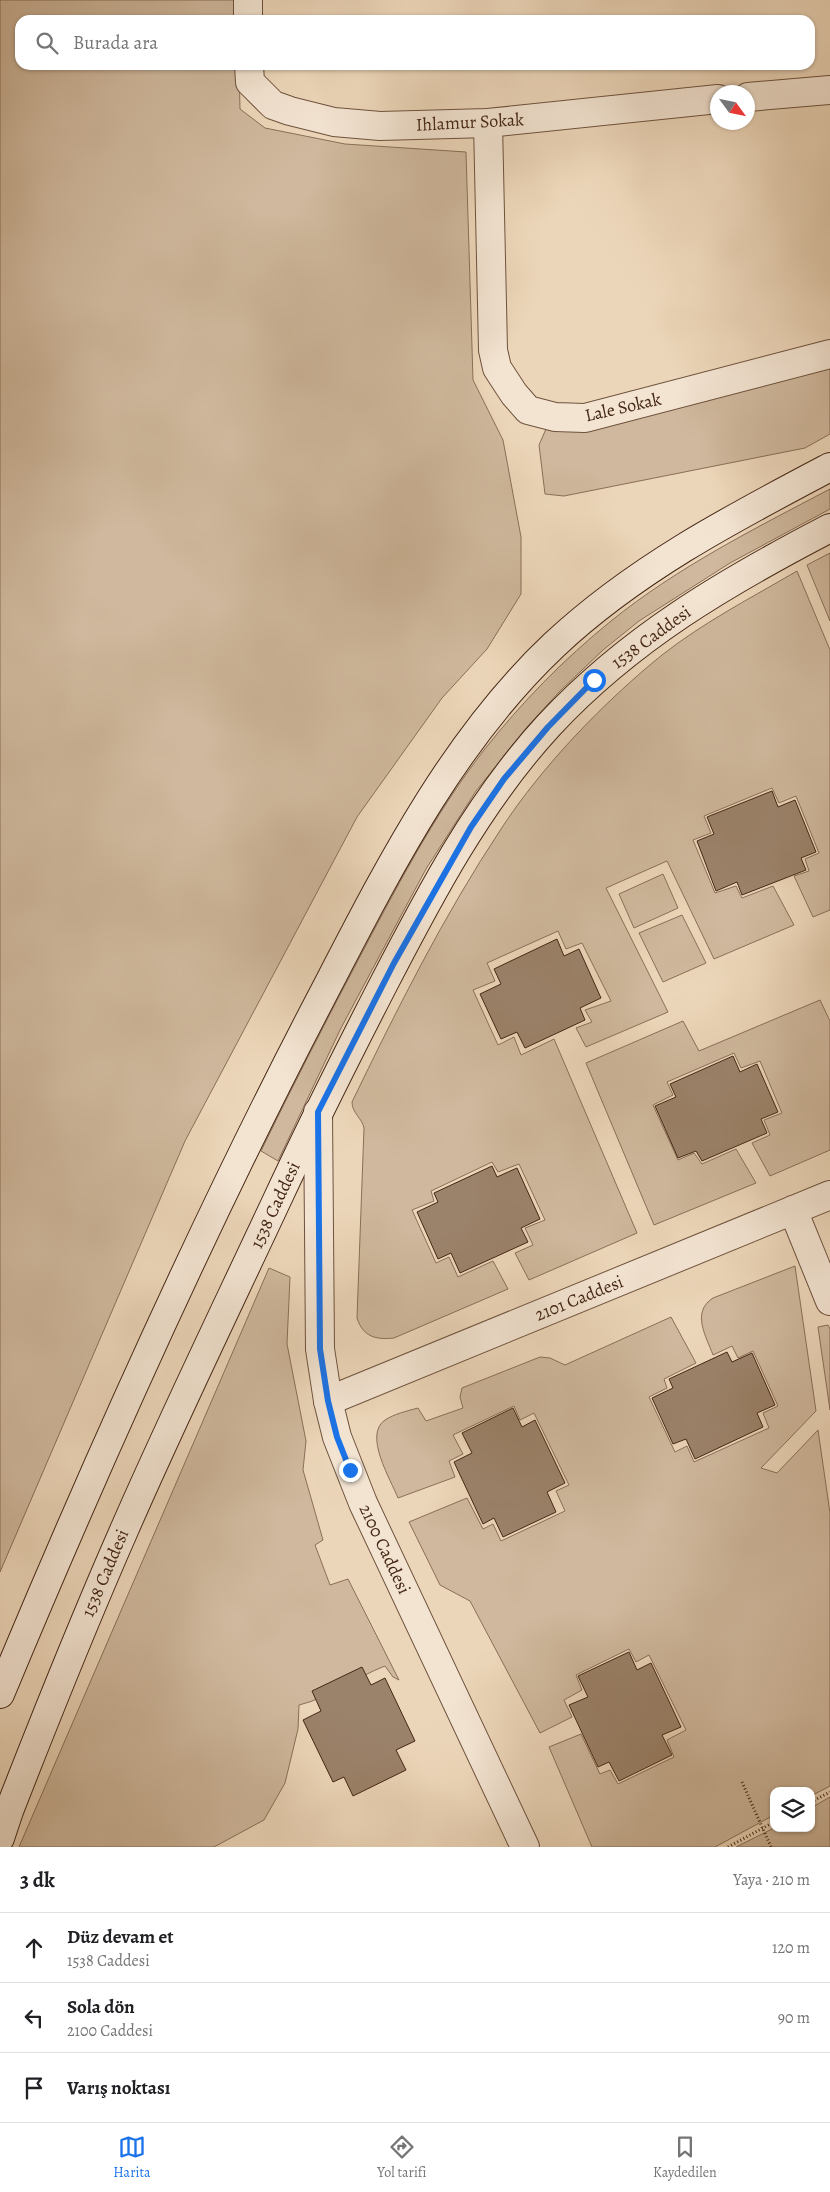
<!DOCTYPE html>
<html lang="tr">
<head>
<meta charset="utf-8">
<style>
	:root { --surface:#fff; --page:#f2f2f2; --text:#202124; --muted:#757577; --line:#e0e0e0; --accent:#1a73e8 }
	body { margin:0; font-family:Alegreya,serif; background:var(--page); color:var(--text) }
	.controls { position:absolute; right:15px; bottom:15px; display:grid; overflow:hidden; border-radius:10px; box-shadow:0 1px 4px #0004 }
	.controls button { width:45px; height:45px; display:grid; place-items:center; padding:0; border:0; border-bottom:1px solid var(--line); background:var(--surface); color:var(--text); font:25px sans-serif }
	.compass { position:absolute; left:710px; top:85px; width:45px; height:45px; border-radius:50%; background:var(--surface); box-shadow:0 1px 4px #0004; rotate:123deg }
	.stop { position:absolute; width:15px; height:15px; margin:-11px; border:4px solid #1a73e8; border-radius:50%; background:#fff }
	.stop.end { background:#1a73e8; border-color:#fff; box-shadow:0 1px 5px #0008 }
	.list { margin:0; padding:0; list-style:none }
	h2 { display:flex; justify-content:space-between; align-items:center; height:65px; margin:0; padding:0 20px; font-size:21px }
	h2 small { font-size:16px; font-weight:400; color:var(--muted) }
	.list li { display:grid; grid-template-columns:32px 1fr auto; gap:15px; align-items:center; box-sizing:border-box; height:70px; padding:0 20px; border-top:1px solid var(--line) }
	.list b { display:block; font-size:19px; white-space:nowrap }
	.list p { margin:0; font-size:16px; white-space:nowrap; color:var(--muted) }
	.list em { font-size:16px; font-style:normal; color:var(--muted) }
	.icon { flex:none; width:28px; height:28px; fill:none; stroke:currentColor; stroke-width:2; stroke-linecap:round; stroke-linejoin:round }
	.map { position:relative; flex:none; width:830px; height:1847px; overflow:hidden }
	.search { position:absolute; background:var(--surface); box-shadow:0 1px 4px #0004; left:15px; right:15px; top:15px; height:55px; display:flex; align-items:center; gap:12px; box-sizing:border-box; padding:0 18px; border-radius:15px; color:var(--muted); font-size:19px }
	.sheet { height:275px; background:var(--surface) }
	nav { display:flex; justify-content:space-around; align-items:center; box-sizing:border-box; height:70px; border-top:1px solid var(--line); background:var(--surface); font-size:14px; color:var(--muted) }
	nav a { display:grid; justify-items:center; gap:2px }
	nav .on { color:var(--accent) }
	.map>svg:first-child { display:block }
	.green { fill:#cfb89d; stroke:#8a6f58 }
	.building { fill:#9b826a; stroke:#442614 }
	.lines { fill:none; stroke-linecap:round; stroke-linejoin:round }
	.minor-casing { stroke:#6e523d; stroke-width:30 }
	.secondary-casing { stroke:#442614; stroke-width:30 }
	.path { stroke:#442614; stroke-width:3; stroke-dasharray:1 2.5; stroke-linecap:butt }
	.minor { stroke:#f3e4d2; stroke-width:28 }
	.secondary { stroke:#f3e4d2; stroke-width:28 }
	.route { stroke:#1a73e8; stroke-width:6 }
	.labels { text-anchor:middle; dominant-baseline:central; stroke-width:4; stroke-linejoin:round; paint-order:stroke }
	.street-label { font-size:18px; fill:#442614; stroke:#f3e4d2 }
</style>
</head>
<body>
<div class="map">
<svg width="830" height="1847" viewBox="0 0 830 1847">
	<rect width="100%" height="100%" fill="#ecd6b9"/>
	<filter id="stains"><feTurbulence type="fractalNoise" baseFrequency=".004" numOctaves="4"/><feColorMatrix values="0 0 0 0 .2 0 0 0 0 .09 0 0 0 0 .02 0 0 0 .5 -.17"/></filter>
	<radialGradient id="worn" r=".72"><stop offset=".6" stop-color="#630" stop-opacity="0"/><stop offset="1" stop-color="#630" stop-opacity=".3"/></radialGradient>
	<g class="green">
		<path d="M0 0H238V20H20V65H239L240 109 265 128 345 144 466 152 473 380 503 440 521 537V594L487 649 442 698 357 817 185 1141 0 1572Z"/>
		<path d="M830 360V434L805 448 564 496 545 494 539 445 549 422Z"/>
		<path d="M830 489V509L730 563 639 621 603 650 560 691 527 727 476 791 426 869 341 1028 278 1161 261 1151C291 1089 323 1027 355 966 394 892 433 816 484 750 521 703 564 659 611 621 678 567 754 529 830 489Z"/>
		<path d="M830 553V621L807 565Z"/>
		<path d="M797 571 830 650V910L813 917 794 876 809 871 805 859 819 853 796 796 779 803 772 788 704 816 711 833 693 840 715 893 736 886 742 898 773 886 794 925 714 959 667 861 606 888 668 1012 586 1047 576 1028 592 1022 585 1010 611 1001 582 943 566 949 558 931 487 963 495 981 473 990 498 1045 514 1037 521 1055 554 1039 637 1233 529 1280 515 1253 533 1245 525 1228 545 1220 519 1164 498 1172 492 1162 431 1191 434 1201 412 1210 436 1263 449 1257 458 1277 493 1261 508 1289 394 1338C376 1340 363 1337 357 1318L364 1128C362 1118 352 1113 352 1102 397 1009 444 915 501 829 542 766 604 702 662 655 704 622 751 598 797 571Z"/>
		<path d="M663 874 678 908 634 928 619 894Z"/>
		<path d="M682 915 706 963 663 982 639 933Z"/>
		<path d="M820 1000 830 1021V1150L770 1176 752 1143 770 1135 764 1120 782 1113 760 1061 741 1068 734 1053 667 1082 673 1095 653 1105 678 1160 694 1153 702 1164 736 1149 756 1183 654 1225 586 1063 683 1021 699 1051Z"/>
		<path d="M795 1266 816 1411 761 1468 777 1473 818 1430 830 1513V1786L811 1796V1791H774V1815L715 1847H592L549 1747 581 1734 600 1774 610 1770 618 1784 674 1757 667 1740 686 1730 649 1655 636 1662 629 1649 576 1675 582 1690 564 1700 572 1717 540 1733 470 1601 440 1585 409 1522 467 1498 483 1529 493 1524 501 1541 565 1511 556 1491 569 1485 534 1413 520 1420 514 1406 453 1435 463 1454 449 1461 455 1477 398 1498C391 1480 363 1435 385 1420 394 1414 407 1411 418 1408L426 1421 463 1408 460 1397 462 1388 540 1357 550 1358 565 1365 671 1317 696 1363 664 1379 667 1388 649 1397 675 1452 687 1446 694 1462 769 1428 763 1413 778 1406 753 1351 738 1358 732 1346 713 1355C706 1336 691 1312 713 1298Z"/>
		<path d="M269 1268 290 1277 287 1344 306 1441 303 1470 323 1540 315 1545 330 1585 348 1579 399 1680 393 1677 385 1666C356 1677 329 1698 299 1705L298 1729 285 1783 264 1820 214 1847H19Z"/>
		<path d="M828 1325 830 1329V1410L818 1327Z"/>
		<path d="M830 1797V1847H736L774 1828H811V1808Z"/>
	</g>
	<g class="building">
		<path d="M772 791 778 807 795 800 816 852 801 858 806 870 742 895 737 882 716 891 697 841 714 834 707 817Z"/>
		<path d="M557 939 564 956 579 949 601 998 580 1008 585 1020 525 1048 517 1032 501 1039 480 994 501 984 494 969Z"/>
		<path d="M733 1056 740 1072 757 1064 778 1112 761 1119 767 1133 702 1161 696 1151 678 1158 655 1106 676 1097 670 1084Z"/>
		<path d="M492 1166 497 1177 517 1168 540 1219 521 1228 528 1242 460 1273 451 1253 438 1259 417 1212 438 1202 434 1193Z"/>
		<path d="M727 1352 732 1362 752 1353 775 1405 757 1413 763 1427 695 1459 686 1439 673 1444 652 1398 673 1388 669 1379Z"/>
		<path d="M513 1408 522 1427 535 1420 565 1483 547 1492 556 1512 503 1537 494 1518 483 1524 454 1462 472 1453 462 1433Z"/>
		<path d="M629 1652 637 1670 651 1663 681 1727 662 1735 672 1755 619 1781 609 1762 598 1767 569 1705 588 1697 578 1676Z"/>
		<path d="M362 1667 371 1685 385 1678 415 1741 396 1750 406 1770 353 1796 344 1777 333 1782 303 1720 321 1711 312 1691Z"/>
	</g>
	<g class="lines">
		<g class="minor-casing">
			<g id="minor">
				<path d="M248 0V20"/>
				<path d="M249 65 250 82 273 105 290 111 334 122 380 126 488 123 718 99"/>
				<path d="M748 97 830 90"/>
				<path d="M488 123 493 350 497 368 514 394 528 410 555 417 585 418 830 354"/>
				<path d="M318 1112 320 1349 328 1401 337 1437 363 1503 525 1847"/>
				<path d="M793 1210 830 1301"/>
				<path d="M328 1401 830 1195"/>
			</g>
		</g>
		<g class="secondary-casing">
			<g id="secondary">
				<path d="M0 1694C98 1459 202 1226 320 1000 385 875 450 743 554 645 635 569 733 518 830 467"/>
				<path d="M0 1838 9 1811C46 1716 84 1621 125 1528 173 1418 226 1309 277 1200 310 1129 345 1059 381 989 429 896 478 802 549 725 630 638 726 582 830 528"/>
			</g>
		</g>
		<g class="path">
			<path d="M742 1782 771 1847"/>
			<path d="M811 1802 830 1792"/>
			<path d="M728 1847 774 1822"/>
		</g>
		<use href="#minor" class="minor"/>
		<use href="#secondary" class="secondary"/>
	</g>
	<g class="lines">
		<path class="route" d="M350 1470 337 1437 328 1401 320 1349 318 1112 394 963 471 827 504 779 548 727 594 680"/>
	</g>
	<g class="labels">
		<g class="street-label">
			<text transform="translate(470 122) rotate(-3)">Ihlamur Sokak</text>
			<text transform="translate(623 407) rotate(-13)">Lale Sokak</text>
			<text transform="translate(651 637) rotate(-36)">1538 Caddesi</text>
			<text transform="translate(275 1205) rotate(-65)">1538 Caddesi</text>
			<text transform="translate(579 1298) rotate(-22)">2101 Caddesi</text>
			<text transform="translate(385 1549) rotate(65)">2100 Caddesi</text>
			<text transform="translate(105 1573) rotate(-67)">1538 Caddesi</text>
		</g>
	</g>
	<rect width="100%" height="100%" filter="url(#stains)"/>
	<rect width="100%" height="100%" fill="url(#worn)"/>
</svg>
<div class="controls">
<button><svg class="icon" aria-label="layers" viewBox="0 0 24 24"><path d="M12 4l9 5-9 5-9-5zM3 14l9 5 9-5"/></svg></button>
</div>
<svg class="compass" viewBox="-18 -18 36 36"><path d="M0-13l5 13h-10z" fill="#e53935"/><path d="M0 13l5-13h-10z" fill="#757577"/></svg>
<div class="stop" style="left:594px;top:680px"></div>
<div class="stop end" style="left:350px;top:1470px"></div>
<div class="search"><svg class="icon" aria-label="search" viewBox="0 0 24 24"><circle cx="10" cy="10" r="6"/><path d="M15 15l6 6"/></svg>Burada ara</div>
</div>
<section class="sheet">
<h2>3 dk<small>Yaya · 210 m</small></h2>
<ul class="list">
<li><svg class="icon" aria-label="ahead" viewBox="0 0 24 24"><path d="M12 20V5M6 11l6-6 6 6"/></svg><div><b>Düz devam et</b><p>1538 Caddesi</p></div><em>120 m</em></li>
<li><svg class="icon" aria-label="left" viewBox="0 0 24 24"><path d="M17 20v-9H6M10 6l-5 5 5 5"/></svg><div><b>Sola dön</b><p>2100 Caddesi</p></div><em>90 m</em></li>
<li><svg class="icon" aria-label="arrive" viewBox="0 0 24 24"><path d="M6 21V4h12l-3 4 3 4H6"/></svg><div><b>Varış noktası</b></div></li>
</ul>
</section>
<nav>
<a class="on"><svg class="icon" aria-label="map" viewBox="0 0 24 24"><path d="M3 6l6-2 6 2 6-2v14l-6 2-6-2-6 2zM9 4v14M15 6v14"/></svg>Harita</a>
<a><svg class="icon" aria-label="directions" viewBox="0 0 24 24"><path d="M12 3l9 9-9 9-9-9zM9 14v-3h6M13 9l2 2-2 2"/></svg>Yol tarifi</a>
<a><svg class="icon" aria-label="saved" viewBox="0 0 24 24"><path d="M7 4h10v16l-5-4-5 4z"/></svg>Kaydedilen</a>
</nav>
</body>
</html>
